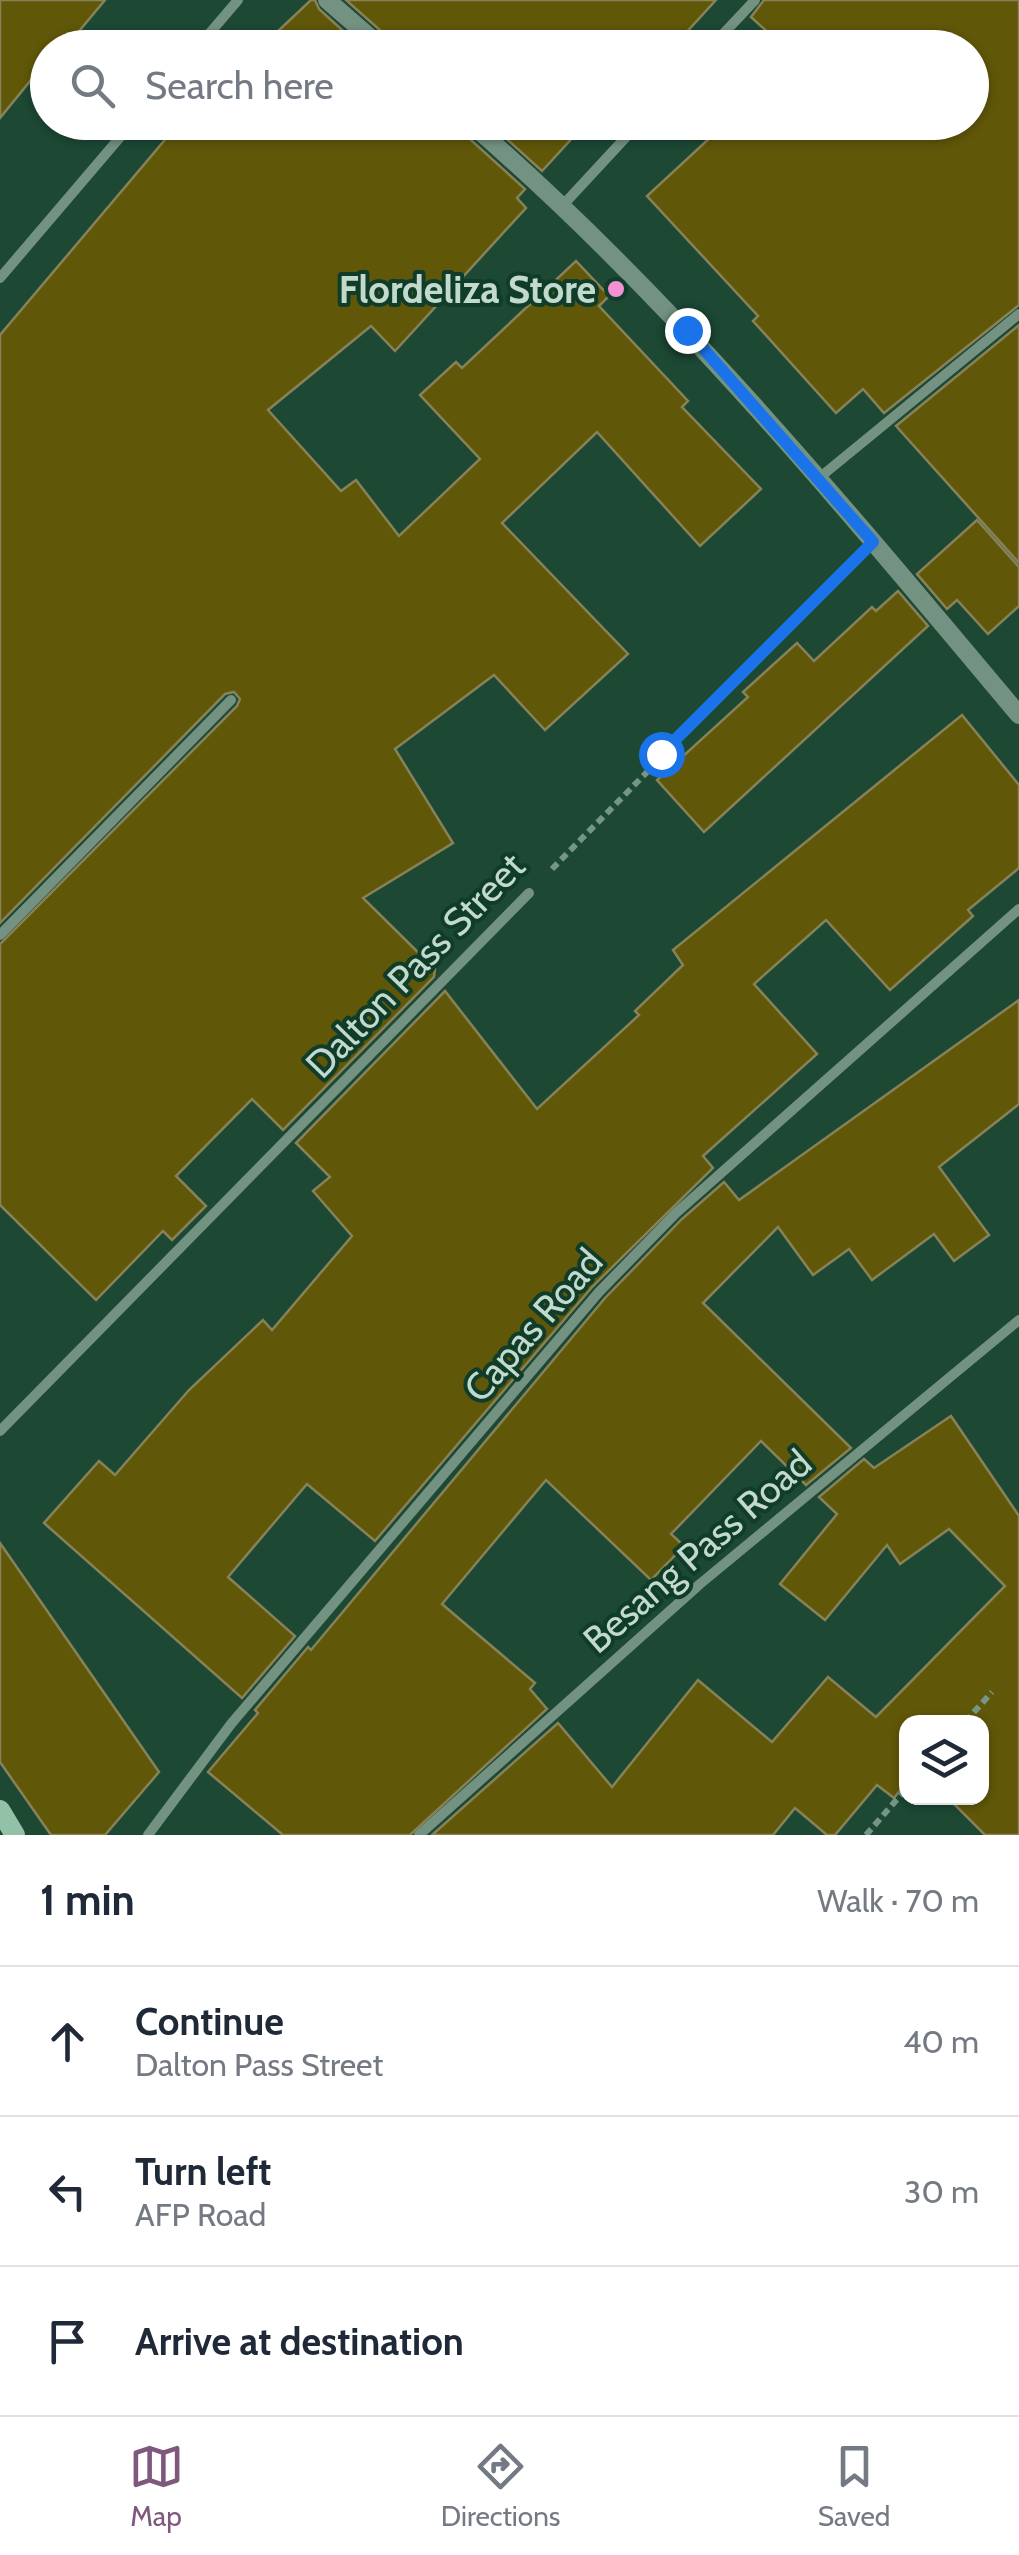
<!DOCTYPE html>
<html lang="en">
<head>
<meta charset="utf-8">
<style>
	:root { --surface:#fff; --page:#f6f6f7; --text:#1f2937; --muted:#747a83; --line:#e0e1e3; --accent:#7f587d }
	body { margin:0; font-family:Cabin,sans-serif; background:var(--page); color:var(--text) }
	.controls { position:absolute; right:30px; bottom:30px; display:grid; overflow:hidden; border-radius:20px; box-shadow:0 2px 8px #0004 }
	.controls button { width:90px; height:90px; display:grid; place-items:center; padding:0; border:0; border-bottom:2px solid var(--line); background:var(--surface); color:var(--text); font:50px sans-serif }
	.stop { position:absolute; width:30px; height:30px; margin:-22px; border:8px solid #1a73e8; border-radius:50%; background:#fff }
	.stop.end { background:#1a73e8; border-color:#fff; box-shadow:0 2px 10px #0008 }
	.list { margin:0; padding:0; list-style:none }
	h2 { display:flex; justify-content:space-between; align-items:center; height:130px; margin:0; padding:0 40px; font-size:42px }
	h2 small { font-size:32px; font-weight:400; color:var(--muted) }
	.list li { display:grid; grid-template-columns:65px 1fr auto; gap:30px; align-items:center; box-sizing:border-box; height:150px; padding:0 40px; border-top:2px solid var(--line) }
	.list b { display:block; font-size:38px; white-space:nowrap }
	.list p { margin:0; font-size:32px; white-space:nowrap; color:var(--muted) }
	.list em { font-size:32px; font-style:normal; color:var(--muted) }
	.icon { flex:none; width:55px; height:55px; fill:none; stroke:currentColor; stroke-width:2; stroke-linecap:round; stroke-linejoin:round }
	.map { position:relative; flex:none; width:1019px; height:1835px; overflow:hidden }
	.search { position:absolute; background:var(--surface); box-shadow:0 2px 8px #0004; left:30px; right:30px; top:30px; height:110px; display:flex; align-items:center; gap:25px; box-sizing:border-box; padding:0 35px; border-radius:55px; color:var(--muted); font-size:38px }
	.sheet { height:580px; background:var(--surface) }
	nav { display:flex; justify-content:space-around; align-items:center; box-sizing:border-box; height:140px; border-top:2px solid var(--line); background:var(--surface); font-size:28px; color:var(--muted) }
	nav a { display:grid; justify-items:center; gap:5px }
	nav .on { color:var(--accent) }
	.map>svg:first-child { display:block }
	.building { fill:#605709; stroke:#878258; stroke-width:2.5 }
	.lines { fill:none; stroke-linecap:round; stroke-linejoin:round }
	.path { stroke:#759686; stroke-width:6; stroke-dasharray:8 5; stroke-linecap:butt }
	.minor { stroke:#749282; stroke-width:10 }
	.tertiary { stroke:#749282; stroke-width:18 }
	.secondary { stroke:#92c1a8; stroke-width:20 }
	.route { stroke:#1a73e8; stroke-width:12 }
	.poi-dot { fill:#f591d2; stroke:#103d2a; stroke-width:4 }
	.labels { text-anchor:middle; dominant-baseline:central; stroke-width:8; stroke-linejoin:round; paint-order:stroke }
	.poi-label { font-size:38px; font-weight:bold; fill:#c2d9cc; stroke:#103d2a; text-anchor:end }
	.street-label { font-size:38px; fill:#c2d9cc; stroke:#103d2a }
</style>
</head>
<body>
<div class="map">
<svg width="1019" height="1835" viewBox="0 0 1019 1835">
	<rect width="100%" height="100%" fill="#1c4834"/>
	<g class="building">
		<path d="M0 0H105L65 48H48V59L0 118Z"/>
		<path d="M311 0H315L319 9 362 48H260Z"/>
		<path d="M346 0H716L672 48H394L390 39Z"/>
		<path d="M764 0H1019V305L884 413 863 389 836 413 753 321 758 316 647 196 727 122H972V48H785L751 17Z"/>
		<path d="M180 122H457L461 131 525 189 517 198 526 208 395 351 371 326 268 410 341 491 356 480 399 536 480 459 420 395 456 362 462 368 576 261 609 296 599 306 688 401 682 407 761 489 700 546 597 432 502 523 628 654 545 730 494 675 395 749 453 843 363 898 435 969 434 977 283 1130 252 1099 176 1176 206 1206 172 1240 163 1231 96 1300 0 1205V944L237 706 240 699 234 692 225 694 0 923V335Z"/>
		<path d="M488 122H587L542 171Z"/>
		<path d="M1019 325V563L896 426Z"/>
		<path d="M977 520 1019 567V606L988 634 957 600 947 609 917 574Z"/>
		<path d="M898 591 928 626 704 832 657 780 748 697 743 692 797 643 814 661 872 607 876 611Z"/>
		<path d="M962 715 1019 785V868L968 910 973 916 890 990 826 920 754 984 817 1054 703 1156 713 1168 593 1286 375 1541 307 1484 228 1577 295 1636 242 1698 44 1523 99 1461 115 1475 189 1390 263 1320 272 1330 352 1236 313 1191 330 1177 296 1143 445 991 537 1109 639 1015 635 1011 683 965 673 950Z"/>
		<path d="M1019 1000V1104L939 1167 989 1235 954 1261 934 1234 872 1280 849 1249 813 1275 778 1227 703 1303 851 1448 806 1485 761 1441 671 1534 684 1546 651 1580 546 1480 442 1604 535 1683 530 1689 547 1709 410 1835H283L208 1772 258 1713 255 1710 308 1647 311 1650 605 1298 682 1219 724 1182 739 1200Z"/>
		<path d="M951 1416 1019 1516V1835H985L948 1798H982V1722H906V1783L894 1798 877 1785 835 1835H827L795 1808 773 1835H432L558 1723 612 1787 698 1680 772 1742 828 1677 876 1717 1005 1586 949 1529 900 1564 887 1545 825 1620 780 1584 837 1514 819 1497 864 1459 874 1468Z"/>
		<path d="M0 1543 159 1772 105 1835H51L0 1762Z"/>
	</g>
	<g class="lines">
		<g class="path">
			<path d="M552 869 848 567"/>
			<path d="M965 1722 992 1692"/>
			<path d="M866 1835 906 1789"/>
		</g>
		<g class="minor">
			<path d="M197 48 238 0"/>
			<path d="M710 48 755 0"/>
			<path d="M564 204 640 122"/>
			<path d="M0 278 133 122"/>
			<path d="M819 478 1019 314"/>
			<path d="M0 935 231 700"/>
			<path d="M0 1431 529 893"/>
			<path d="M148 1835 231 1724 599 1292 676 1213 1019 909"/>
			<path d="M419 1835 700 1584 1019 1320"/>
		</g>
		<g class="tertiary">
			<path d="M327 0 382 48"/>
			<path d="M469 122C674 299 845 508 1019 715"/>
		</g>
		<path class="secondary" d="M0 1810 15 1835"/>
	</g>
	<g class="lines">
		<path class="route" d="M661 754 873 542 687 330"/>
	</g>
	<circle class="poi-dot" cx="616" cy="289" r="10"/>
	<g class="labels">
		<g class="poi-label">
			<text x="596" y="289">Flordeliza Store</text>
		</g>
		<g class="street-label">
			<text transform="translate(415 965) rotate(-46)">Dalton Pass Street</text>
			<text transform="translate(533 1325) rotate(-49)">Capas Road</text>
			<text transform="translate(697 1551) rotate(-41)">Besang Pass Road</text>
		</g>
	</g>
</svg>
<div class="controls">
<button><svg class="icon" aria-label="layers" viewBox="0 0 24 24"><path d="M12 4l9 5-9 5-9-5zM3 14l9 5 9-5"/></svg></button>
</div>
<div class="stop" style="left:661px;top:754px"></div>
<div class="stop end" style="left:687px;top:330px"></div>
<div class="search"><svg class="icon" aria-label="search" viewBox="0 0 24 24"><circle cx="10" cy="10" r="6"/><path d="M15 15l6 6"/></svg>Search here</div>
</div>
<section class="sheet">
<h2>1 min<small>Walk · 70 m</small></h2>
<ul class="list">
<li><svg class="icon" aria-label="ahead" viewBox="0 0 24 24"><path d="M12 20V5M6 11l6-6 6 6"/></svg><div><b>Continue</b><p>Dalton Pass Street</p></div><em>40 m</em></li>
<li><svg class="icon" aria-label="left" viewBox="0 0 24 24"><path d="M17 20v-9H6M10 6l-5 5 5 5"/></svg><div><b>Turn left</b><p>AFP Road</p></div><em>30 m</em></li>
<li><svg class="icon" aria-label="arrive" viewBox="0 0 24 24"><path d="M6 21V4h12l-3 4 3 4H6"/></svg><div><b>Arrive at destination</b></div></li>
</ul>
</section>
<nav>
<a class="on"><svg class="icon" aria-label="map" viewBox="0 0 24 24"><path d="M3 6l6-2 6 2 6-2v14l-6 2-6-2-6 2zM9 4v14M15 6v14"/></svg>Map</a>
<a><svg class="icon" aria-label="directions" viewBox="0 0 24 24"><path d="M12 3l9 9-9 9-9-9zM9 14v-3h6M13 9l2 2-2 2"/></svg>Directions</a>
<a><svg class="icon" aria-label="saved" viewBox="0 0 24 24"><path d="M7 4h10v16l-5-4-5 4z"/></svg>Saved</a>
</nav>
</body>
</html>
